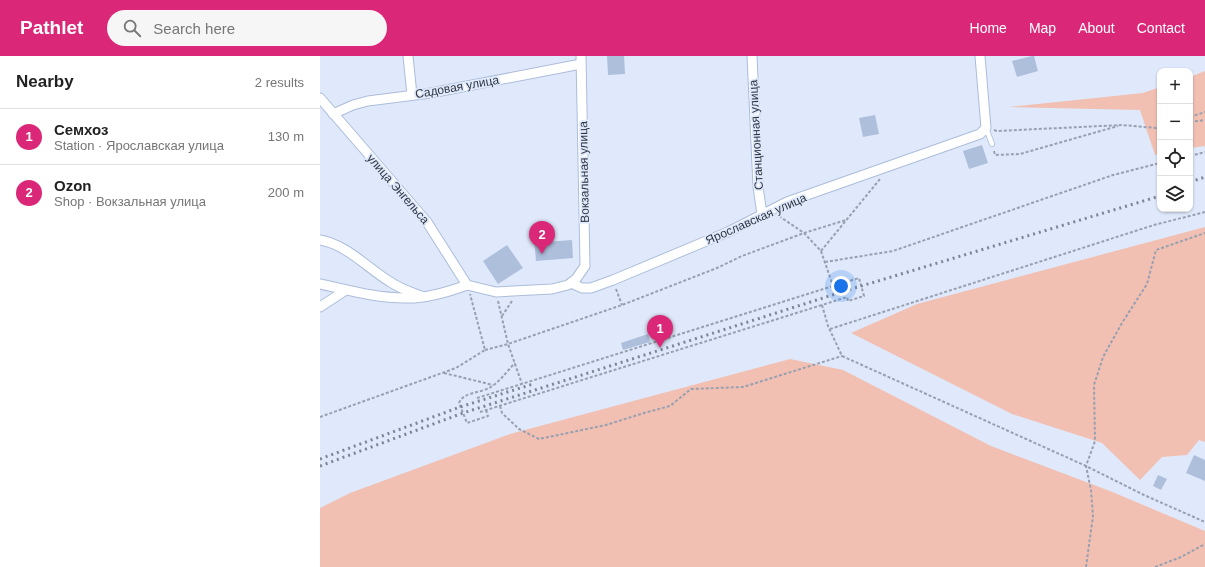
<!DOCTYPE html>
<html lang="en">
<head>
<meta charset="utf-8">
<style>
	:root { --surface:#fff; --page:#f6f6f6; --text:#222; --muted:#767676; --line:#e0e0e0; --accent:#db2777 }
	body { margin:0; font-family:Helvetica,sans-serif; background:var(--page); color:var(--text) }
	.controls { position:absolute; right:12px; top:12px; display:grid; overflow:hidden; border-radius:8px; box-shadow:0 1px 3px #0004 }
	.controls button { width:36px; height:36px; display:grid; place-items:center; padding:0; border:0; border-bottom:1px solid var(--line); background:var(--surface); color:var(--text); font:20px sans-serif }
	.you { position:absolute; left:521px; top:230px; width:14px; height:14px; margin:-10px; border:3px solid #fff; border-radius:50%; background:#1a73e8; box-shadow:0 0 0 6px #1a73e833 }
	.badge { display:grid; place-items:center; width:26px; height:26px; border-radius:50%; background:var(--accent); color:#fff; font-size:13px; font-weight:700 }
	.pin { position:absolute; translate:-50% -33px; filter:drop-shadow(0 1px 2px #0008) }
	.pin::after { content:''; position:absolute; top:21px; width:14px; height:12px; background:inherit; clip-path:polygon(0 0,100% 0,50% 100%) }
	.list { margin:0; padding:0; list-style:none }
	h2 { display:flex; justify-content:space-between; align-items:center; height:52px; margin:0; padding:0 16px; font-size:17px }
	h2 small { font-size:13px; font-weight:400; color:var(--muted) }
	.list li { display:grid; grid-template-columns:26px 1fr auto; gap:12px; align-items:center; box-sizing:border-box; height:56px; padding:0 16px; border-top:1px solid var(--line) }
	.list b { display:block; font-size:15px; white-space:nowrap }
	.list p { margin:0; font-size:13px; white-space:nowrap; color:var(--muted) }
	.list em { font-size:13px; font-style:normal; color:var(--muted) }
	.icon { flex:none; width:22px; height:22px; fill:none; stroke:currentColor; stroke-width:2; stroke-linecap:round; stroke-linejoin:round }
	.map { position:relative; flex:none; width:885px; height:511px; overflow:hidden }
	header { display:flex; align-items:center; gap:24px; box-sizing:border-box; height:56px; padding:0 20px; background:var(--accent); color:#fff }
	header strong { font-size:19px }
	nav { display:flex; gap:22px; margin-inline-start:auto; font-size:14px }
	.search { width:280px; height:36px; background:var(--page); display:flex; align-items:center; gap:10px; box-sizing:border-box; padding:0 14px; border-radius:22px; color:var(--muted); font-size:15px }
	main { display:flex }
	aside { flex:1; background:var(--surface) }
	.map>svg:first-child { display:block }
	.green { fill:#f1c0b3 }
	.building { fill:#aebfdc }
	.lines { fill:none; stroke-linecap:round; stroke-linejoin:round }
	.service-casing { stroke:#acbdda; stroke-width:6 }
	.minor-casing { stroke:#acbdda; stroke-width:11 }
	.path { stroke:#98a0b0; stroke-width:2; stroke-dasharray:3 2; stroke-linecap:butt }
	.service { stroke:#fff; stroke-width:4.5 }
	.minor { stroke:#fff; stroke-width:9 }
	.rail { stroke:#7d8594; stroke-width:3; stroke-dasharray:2 4; stroke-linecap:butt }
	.labels { text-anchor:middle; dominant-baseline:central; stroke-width:3.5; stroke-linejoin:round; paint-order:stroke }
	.street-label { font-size:12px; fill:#2f3642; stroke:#dfe9fb }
</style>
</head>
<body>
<header>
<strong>Pathlet</strong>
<div class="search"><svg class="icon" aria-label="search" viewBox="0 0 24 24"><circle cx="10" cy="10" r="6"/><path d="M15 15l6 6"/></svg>Search here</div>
<nav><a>Home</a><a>Map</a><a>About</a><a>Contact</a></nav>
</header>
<main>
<aside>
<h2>Nearby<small>2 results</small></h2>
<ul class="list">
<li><span class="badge">1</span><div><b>Семхоз</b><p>Station · Ярославская улица</p></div><em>130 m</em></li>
<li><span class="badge">2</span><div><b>Ozon</b><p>Shop · Вокзальная улица</p></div><em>200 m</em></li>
</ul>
</aside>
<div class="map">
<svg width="885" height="511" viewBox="0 0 885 511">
	<rect width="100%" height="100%" fill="#dfe9fb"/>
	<g class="green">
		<path d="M885 15V90L870 92V21Z"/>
		<path d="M840 31V98L835 99 820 54 689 51 823 37Z"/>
		<path d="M885 171V386L879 384 867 399 842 401 820 424 782 387 692 358 531 277 597 248Z"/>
		<path d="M470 303 523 314 671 390 790 435 885 475V511H0V452L30 437 190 378Z"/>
	</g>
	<g class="building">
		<path d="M287 0H304L305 18 288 19Z"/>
		<path d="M712 0H714L718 15 697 21 692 5Z"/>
		<path d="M555 59 559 78 543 81 539 62Z"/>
		<path d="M662 89 668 107 649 113 643 95Z"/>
		<path d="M224 181 225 186 252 184 253 202 216 205 214 182Z"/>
		<path d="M187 189 203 212 178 228 163 205Z"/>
		<path d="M328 278 330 286 303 294 301 287Z"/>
		<path d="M874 399 885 404V425L866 417Z"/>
		<path d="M838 419 847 423 841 434 833 430Z"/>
	</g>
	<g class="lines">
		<g class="service-casing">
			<path id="service" d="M666 72 672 88"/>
		</g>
		<g class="minor-casing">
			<g id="minor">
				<path d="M88 0 92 39"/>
				<path d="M432 0 438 131 442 158"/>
				<path d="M0 42 107 166 147 229"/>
				<path d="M13 58 33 49 48 45 111 37 261 8"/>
				<path d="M0 184C28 189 48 213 72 227 81 233 91 236 101 240"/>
				<path d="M251 227 262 232H271L293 224 408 176 467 146 660 78 666 72 660 0"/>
				<path d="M0 228C28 234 56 242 85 242 105 243 128 236 147 229"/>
				<path d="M147 229 176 236 232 233 248 229 256 223 265 210 261 0"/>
				<path d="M0 251 26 234"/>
			</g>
		</g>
		<g class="path">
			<path d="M870 61 885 56"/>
			<path d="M870 66 885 64"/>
			<path d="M674 74 677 75 802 69 836 72 840 70"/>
			<path d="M674 95 675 99 700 98 798 70"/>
			<path d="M870 100 885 96"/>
			<path d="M459 160 484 177 501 195 513 230 539 222 544 240 528 245 527 241 502 249 508 270 522 300 766 410 824 439 885 466"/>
			<path d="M501 195 560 123"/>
			<path d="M505 206 573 195 793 119 840 107"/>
			<path d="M296 233 302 249"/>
			<path d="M178 245 188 288 202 328"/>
			<path d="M182 260 192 245"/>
			<path d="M510 273 834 169 885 156"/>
			<path d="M165 294 188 288 302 249 397 212 422 200 484 177 526 164"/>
			<path d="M124 317 173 329"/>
			<path d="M157 342 513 230"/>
			<path d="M180 350 182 357 199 373 219 383 286 369 324 357 350 350 371 333 423 331 522 300"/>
			<path d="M166 354 168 360 147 367 139 347C143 336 160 337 169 332 179 327 187 315 195 307"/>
			<path d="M160 356 502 249"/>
			<path d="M0 361 136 312 165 294 150 238"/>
			<path d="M766 511 773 460 771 434 766 410 775 385 774 329 783 301 802 267 827 228 836 194 885 177"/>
			<path d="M835 511 861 501 885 488"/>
		</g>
		<use href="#service" class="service"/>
		<use href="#minor" class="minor"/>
		<g class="rail">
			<path d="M870 126 885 121"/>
			<path d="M0 403 140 351 213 328"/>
			<path d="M0 410 143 357 528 234 840 140"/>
		</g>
	</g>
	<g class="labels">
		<g class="street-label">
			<text transform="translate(137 31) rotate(-10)">Садовая улица</text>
			<text transform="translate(436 79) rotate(-93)">Станционная улица</text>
			<text transform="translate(264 116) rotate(-91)">Вокзальная улица</text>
			<text transform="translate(78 133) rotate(49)">улица Энгельса</text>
			<text transform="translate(436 163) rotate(-24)">Ярославская улица</text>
		</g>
	</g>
</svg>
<div class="controls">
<button>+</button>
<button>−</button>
<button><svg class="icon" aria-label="locate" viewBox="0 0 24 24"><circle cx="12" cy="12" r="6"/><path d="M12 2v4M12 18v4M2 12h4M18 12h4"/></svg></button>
<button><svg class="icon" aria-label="layers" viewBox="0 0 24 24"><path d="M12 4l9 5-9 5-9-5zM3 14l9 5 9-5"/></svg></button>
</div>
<div class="you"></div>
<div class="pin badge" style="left:340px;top:292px">1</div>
<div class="pin badge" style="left:222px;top:198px">2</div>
</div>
</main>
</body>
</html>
